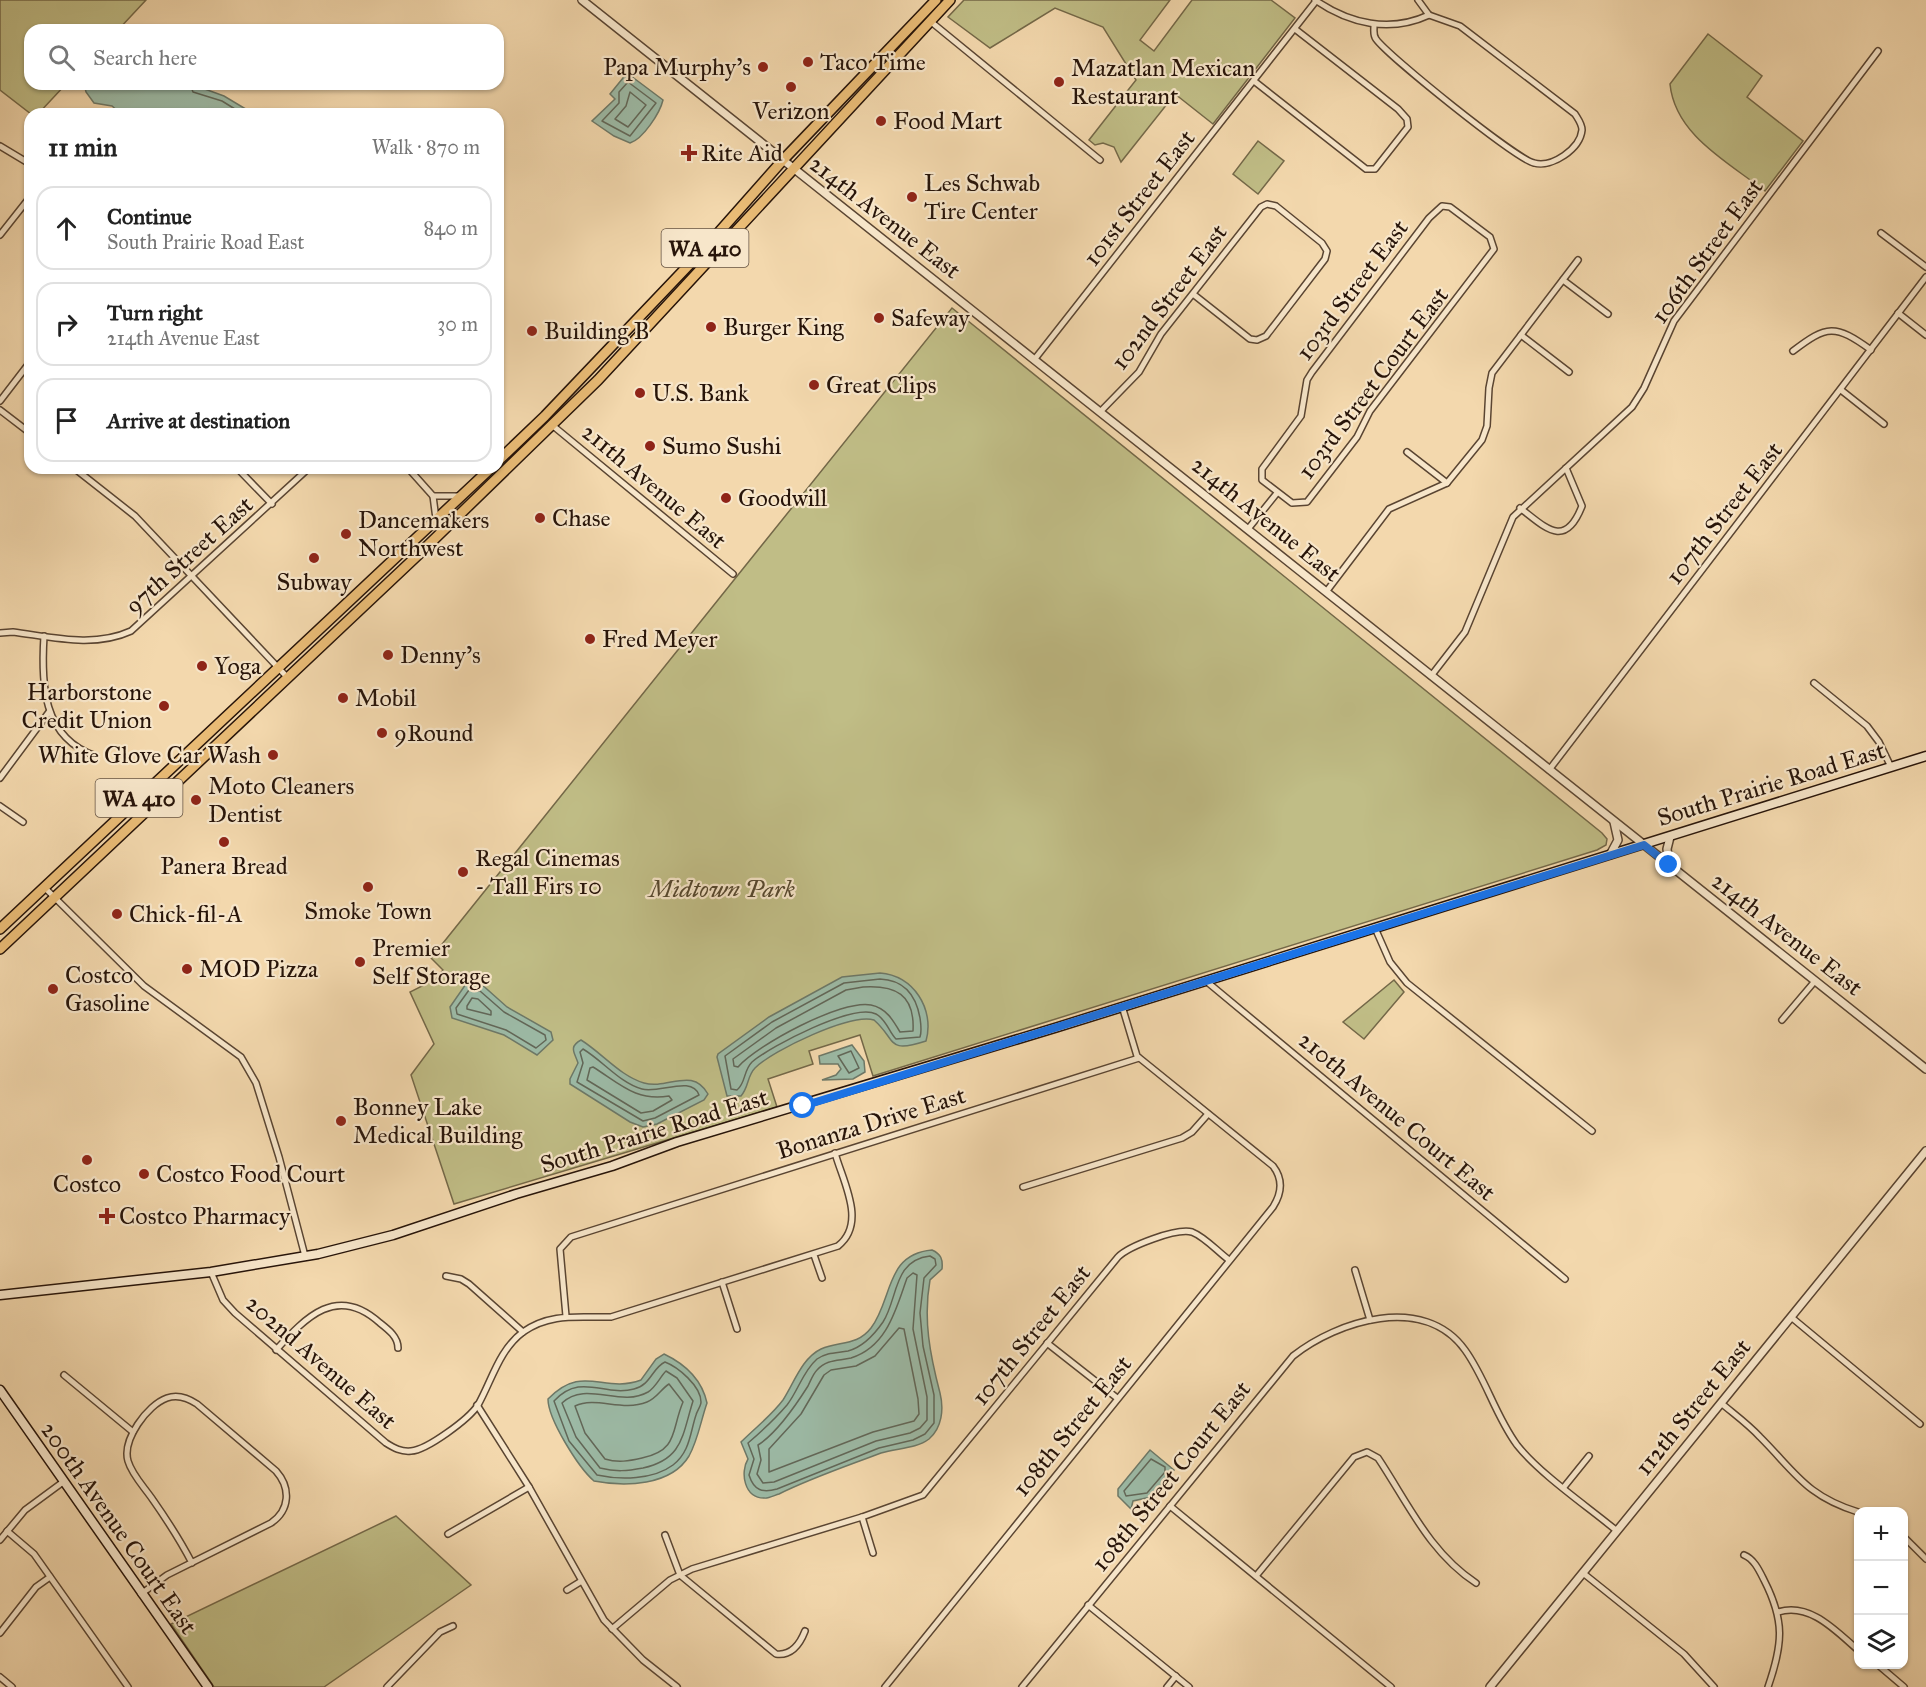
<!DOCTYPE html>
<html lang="en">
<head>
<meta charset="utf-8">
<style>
	:root { --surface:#fff; --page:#f2f2f2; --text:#222; --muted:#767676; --line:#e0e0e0 }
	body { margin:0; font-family:"IM FELL Great Primer",serif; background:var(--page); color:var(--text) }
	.controls { position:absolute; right:18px; bottom:18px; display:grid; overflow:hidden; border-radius:12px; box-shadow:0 2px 4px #0004 }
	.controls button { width:54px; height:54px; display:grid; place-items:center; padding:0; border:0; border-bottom:2px solid var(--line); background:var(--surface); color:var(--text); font:30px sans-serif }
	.stop { position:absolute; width:18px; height:18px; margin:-14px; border:4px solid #1a73e8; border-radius:50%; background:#fff }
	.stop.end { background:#1a73e8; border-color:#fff; box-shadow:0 2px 6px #0008 }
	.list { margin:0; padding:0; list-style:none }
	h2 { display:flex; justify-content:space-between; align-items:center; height:78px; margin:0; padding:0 24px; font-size:26px }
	h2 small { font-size:20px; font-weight:400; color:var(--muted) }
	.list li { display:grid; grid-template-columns:39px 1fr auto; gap:18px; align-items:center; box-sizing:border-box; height:84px; margin:0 12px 12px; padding:0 12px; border:2px solid var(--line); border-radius:18px }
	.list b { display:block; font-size:22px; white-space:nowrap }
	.list p { margin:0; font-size:20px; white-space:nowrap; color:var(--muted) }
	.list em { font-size:20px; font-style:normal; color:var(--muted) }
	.icon { flex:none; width:33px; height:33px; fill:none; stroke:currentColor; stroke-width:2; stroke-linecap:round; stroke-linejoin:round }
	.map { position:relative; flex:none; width:1926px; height:1687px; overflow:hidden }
	.search { position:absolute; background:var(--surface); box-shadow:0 2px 4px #0004; left:24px; top:24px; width:480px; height:66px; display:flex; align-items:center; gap:15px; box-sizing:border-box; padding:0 21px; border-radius:18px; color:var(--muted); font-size:22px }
	.panel { position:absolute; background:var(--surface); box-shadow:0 2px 4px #0004; left:24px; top:108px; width:480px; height:366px; border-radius:18px }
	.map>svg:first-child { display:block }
	.green { fill:#c0bd86; stroke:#746848; stroke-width:1.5 }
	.water { fill:#9cbaa6; stroke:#6d7867; stroke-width:1.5 }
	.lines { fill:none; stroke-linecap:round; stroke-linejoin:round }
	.shore { stroke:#626758; stroke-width:1.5 }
	.minor-casing { stroke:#5a4532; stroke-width:8 }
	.tertiary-casing { stroke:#5a4532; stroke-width:10 }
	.secondary-casing { stroke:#271409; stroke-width:11 }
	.primary-casing { stroke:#271409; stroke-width:12 }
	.minor { stroke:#f7e6ca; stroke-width:5 }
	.tertiary { stroke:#f7e6ca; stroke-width:7 }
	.secondary { stroke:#f7e6ca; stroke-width:8 }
	.primary { stroke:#eabc76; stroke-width:9 }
	.route { stroke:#1a73e8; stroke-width:8 }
	.poi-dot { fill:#8f2418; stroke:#f7e6ca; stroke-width:2 }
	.labels { text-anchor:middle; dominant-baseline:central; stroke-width:4.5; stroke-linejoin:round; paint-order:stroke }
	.shield { fill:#f7e6ca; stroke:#655343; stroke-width:1.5 }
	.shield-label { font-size:22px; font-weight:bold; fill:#271409 }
	.poi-label { font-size:24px; fill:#271409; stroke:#f7e6ca; text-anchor:start }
	.street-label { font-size:24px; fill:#271409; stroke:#f7e6ca }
	.park-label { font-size:24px; font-style:italic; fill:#55472e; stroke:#f7e6ca }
</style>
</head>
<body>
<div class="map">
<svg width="1926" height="1687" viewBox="0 0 1926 1687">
	<rect width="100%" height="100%" fill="#f3d8ad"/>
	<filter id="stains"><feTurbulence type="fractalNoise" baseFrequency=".00333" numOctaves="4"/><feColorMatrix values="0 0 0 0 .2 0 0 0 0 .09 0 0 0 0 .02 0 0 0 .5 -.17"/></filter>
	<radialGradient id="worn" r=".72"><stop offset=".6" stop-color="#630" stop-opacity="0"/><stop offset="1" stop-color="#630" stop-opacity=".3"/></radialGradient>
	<g class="green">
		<path d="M0 0H146L118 30H30V84H66L38 114H31L0 90Z"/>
		<path d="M964 0H1170L1140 40 1154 51 1192 0H1271L1295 18 1213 124 1175 94 1121 162 1114 147 1103 143 1095 145 1089 140 1136 80 1103 27 1055 8 990 48 948 17Z"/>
		<path d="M1708 34 1762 76 1747 97 1803 141 1765 191C1728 162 1675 135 1670 84Z"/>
		<path d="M1258 141 1284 161 1258 194 1233 174Z"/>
		<path d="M952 308 1602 833 1607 839 1606 845 1597 850 873 1076 860 1035 809 1051 813 1064 768 1079 777 1107 454 1204 411 1075 434 1044 410 992 436 979 443 970 431 958Z"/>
		<path d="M1394 980 1404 992 1364 1039 1343 1022Z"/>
		<path d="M396 1516 471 1585 324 1687H214L171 1624Z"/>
	</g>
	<g class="water">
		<path d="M627 73 663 100C660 113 643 139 630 143L614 136 592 121 615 99 610 94Z"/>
		<path d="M84 84H191L224 96 254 114H121L112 106 94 103 86 92Z"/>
		<path d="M880 973C913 975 935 1009 926 1041 886 1054 897 1040 874 1020 851 1013 773 1050 755 1068 747 1076 749 1087 741 1096H727L717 1057 718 1054 769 1017 842 977Z"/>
		<path d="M468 981 480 983 507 1007 551 1032 553 1040 537 1055 504 1035 452 1018 450 1007Z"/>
		<path d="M581 1040C602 1053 620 1076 644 1083 668 1090 692 1066 708 1094L704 1100 657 1124 643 1127 630 1122 570 1084V1079L578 1063C575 1053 568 1047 581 1040Z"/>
		<path d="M852 1045 864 1061 865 1072 853 1079 822 1080 836 1075 841 1069 838 1064H820L819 1056Z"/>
		<path d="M932 1250C941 1254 943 1259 942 1269L930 1280C923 1319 930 1355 940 1393 944 1409 942 1428 929 1439 916 1449 896 1448 881 1453 847 1466 811 1478 779 1494 775 1495 768 1499 764 1498 744 1498 740 1472 748 1459L741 1442C755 1428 771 1416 783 1400 794 1383 802 1358 821 1349 840 1341 857 1346 871 1328 893 1299 885 1254 932 1250Z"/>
		<path d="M664 1354C685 1364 702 1380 707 1403 701 1420 698 1440 689 1456 671 1486 625 1487 594 1481 578 1467 548 1419 548 1399 583 1363 603 1394 641 1380L656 1359Z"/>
		<path d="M1150 1450 1174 1470 1151 1497 1133 1501 1131 1509 1118 1496V1489Z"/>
	</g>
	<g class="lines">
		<g class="shore">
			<path d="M628 82 656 103 630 136 602 121 619 103V92Z"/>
			<path d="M190 84 193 92 222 101 243 114"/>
			<path d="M630 92 646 105 628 127 615 119 626 106Z"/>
			<path d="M880 979C904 980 916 995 920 1018 921 1025 922 1031 920 1037L896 1039C889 1032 886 1019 876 1014 853 1003 771 1046 752 1062 743 1071 746 1083 737 1090L731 1089 725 1056 772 1022 844 983Z"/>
			<path d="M863 987C895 985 915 994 913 1031L900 1032C893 1020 886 1008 871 1005 842 999 757 1045 738 1067L734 1066 733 1059 776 1028 846 990Z"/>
			<path d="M469 990 480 991 504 1012 545 1035 546 1040 536 1048 506 1030 457 1014 456 1008Z"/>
			<path d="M472 998 478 999 491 1011V1015L467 1009V1006Z"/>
			<path d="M583 1049C603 1061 620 1083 642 1089 659 1094 692 1075 699 1095L655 1118 643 1121 577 1082 583 1063 580 1052Z"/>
			<path d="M851 1051 859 1068 849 1073 838 1056Z"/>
			<path d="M593 1067C619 1083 636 1102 669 1096L672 1100 653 1111 641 1113 587 1080 590 1068Z"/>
			<path d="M930 1256 935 1259 936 1265 924 1278 920 1313 923 1346 934 1395V1423L925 1434 913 1440 879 1448 777 1489C763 1493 754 1491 749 1475L754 1459 748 1443C762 1431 775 1419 787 1405 798 1391 803 1371 817 1359 827 1352 837 1353 848 1351 863 1347 874 1335 883 1322 898 1299 893 1260 930 1256Z"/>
			<path d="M913 1273 917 1275 913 1329 927 1397V1420L920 1428 910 1433 876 1441 774 1482 763 1483 757 1474 761 1460 758 1445C777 1433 796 1405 808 1386 811 1380 813 1374 817 1370 827 1359 838 1361 851 1358 887 1347 896 1309 907 1278Z"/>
			<path d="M899 1328 904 1329 918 1399 919 1414 914 1421 873 1432 769 1472V1449L801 1414 824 1375 831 1370 856 1366 875 1356Z"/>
			<path d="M665 1362C678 1367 701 1386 701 1402 701 1406 697 1411 696 1415 690 1433 690 1452 673 1465 653 1480 620 1480 597 1475L569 1441 554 1401C581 1372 604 1397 634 1389 651 1385 652 1368 665 1362Z"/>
			<path d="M666 1371 677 1378 693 1401C682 1436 683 1459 643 1468 627 1471 616 1472 600 1468L576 1437 562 1403C586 1380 620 1408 648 1392 656 1387 660 1377 666 1371Z"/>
			<path d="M669 1384 683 1402C671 1430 679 1450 642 1458 629 1461 618 1463 605 1459L585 1433 575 1406C596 1396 622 1412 647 1402 657 1398 661 1389 669 1384Z"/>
			<path d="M1151 1459 1165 1467V1472L1147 1493 1126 1496 1124 1491Z"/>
		</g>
		<g class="minor-casing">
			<g id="minor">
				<path d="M1315 0C1350 24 1390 33 1429 15"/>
				<path d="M930 21 1100 160"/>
				<path d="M1374 26C1374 31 1373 35 1376 39 1388 56 1516 159 1534 163 1552 168 1580 149 1582 130 1582 124 1578 119 1575 114L1460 26 1429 15 1418 0"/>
				<path d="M1254 81 1366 169H1375L1408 127 1407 119 1398 109 1295 29"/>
				<path d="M0 146 30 164"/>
				<path d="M1442 206 1450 207 1490 237 1494 249 1370 411 1357 437 1307 502 1292 503 1262 480V469L1301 416 1307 380 1312 372 1429 218Z"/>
				<path d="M1881 233 1926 267"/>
				<path d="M0 235 30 197"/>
				<path d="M1563 280 1608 314"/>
				<path d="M1898 313 1926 335"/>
				<path d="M1521 335 1569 372"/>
				<path d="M1793 351C1827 325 1835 324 1871 350"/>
				<path d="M1034 360 1316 1"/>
				<path d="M1841 390 1884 424"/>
				<path d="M0 401 30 362"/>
				<path d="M0 410 30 433"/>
				<path d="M1100 412 1139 372 1161 334 1261 207 1267 204 1276 206 1322 243 1327 251 1325 259 1266 336 1257 340 1250 339 1193 294"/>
				<path d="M552 425 733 574"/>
				<path d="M1407 452 1447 483"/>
				<path d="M74 468 135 516 287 677"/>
				<path d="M237 468 272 504"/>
				<path d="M408 468 433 496"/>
				<path d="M1520 508C1545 527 1565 550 1582 506L1566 468"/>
				<path d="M436 519 433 496H461"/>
				<path d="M1248 529 1277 493"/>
				<path d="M1326 592 1389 509 1447 483 1482 440 1487 426 1489 388 1492 373 1578 260"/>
				<path d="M0 633 13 632C52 637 94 648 131 631L309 468"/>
				<path d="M44 636C41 683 42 738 96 756"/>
				<path d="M1431 676 1465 632 1513 517 1632 407 1644 388 1674 321 1878 51"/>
				<path d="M1814 683 1867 726 1879 742 1891 767"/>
				<path d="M1549 770 1926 277"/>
				<path d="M0 778 49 712"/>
				<path d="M0 806 23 822"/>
				<path d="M44 887 144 986 241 1057 256 1083 279 1157 305 1256"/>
				<path d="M1375 928 1390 962 1407 983 1592 1131"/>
				<path d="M1206 981 1565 1279"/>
				<path d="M1782 1020 1815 981"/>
				<path d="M1023 1187 1182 1138 1192 1132 1208 1114"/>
				<path d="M814 1255 822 1278"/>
				<path d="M1355 1270 1370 1320"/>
				<path d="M211 1272 223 1300 235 1313 386 1443C394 1448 401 1452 411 1451 427 1450 469 1419 478 1405 492 1380 499 1350 523 1332 551 1312 580 1318 611 1317L838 1246C867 1223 843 1182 835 1153"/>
				<path d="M446 1276 461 1279 469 1284 523 1332"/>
				<path d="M722 1282 737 1329"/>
				<path d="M566 1316 560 1249 571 1237 1139 1058"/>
				<path d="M1791 1317 1920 1424"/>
				<path d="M1047 1343 1117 1398"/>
				<path d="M276 1350C306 1317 337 1284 380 1323 389 1330 398 1337 398 1348"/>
				<path d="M64 1375 133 1432"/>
				<path d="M1721 1403C1734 1414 1748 1424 1760 1437 1795 1472 1806 1496 1858 1512"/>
				<path d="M477 1405 529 1487 604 1620 643 1660 677 1687"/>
				<path d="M1564 1487 1589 1456"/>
				<path d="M1170 1506 1391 1687"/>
				<path d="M862 1517 873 1553"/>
				<path d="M7 1531 34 1554 128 1687"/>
				<path d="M448 1534 529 1487"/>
				<path d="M665 1535 680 1575 776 1654C792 1656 800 1644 805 1631"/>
				<path d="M1904 1537 1926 1559"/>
				<path d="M0 1540 25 1510 63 1482"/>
				<path d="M1744 1555C1754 1559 1759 1570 1764 1580 1785 1621 1783 1644 1768 1687"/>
				<path d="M1583 1573 1684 1654 1714 1687"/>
				<path d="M1256 1576 1354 1457 1367 1452 1378 1458C1408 1503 1429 1552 1476 1583"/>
				<path d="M567 1590 580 1582"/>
				<path d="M141 1594 167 1575 271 1523C290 1510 291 1488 276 1471L197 1404C188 1398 178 1394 167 1398 147 1405 122 1440 128 1461 132 1475 145 1488 153 1500 167 1520 180 1540 192 1563"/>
				<path d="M1088 1605 1189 1687"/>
				<path d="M1778 1612C1810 1602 1836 1631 1858 1650"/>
				<path d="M612 1629 670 1580 692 1569 862 1517 923 1495 1118 1257C1129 1246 1176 1228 1192 1232 1205 1237 1218 1252 1229 1260"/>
				<path d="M0 1633 36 1587 50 1577"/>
				<path d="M1877 1664 1904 1687"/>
				<path d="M0 1677 12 1687"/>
				<path d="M387 1687 440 1632 453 1626"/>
				<path d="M885 1687 1273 1207C1282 1193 1283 1179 1273 1166L1137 1056 1122 1006"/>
				<path d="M1022 1687 1293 1356C1337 1321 1424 1293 1465 1350 1486 1379 1495 1415 1517 1445 1541 1475 1587 1506 1617 1531"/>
				<path d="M1167 1687 1176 1676"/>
			</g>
		</g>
		<g class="tertiary-casing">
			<g id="tertiary">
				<path d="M582 0 1926 1069"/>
				<path d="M1610 855 1618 840 1614 822"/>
				<path d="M1669 865 1667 849 1670 837"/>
				<path d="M1490 1687 1926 1151"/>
			</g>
		</g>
		<g class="secondary-casing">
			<g id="secondary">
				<path d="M0 1295 211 1272 318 1254 393 1235 516 1194 612 1166 677 1142 1058 1027 1926 756"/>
				<path d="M0 1390 208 1687"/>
			</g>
		</g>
		<g class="primary-casing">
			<g id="primary">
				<path d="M498 461 545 416 705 248 782 161 936 0"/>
				<path d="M0 929 491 468"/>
				<path d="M0 949 419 554 598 380 950 0"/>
			</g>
		</g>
		<use href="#minor" class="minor"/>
		<use href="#tertiary" class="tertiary"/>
		<use href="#secondary" class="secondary"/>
		<use href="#primary" class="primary"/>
	</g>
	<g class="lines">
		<path class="route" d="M803 1106 1644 845 1669 865"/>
	</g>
	<g class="poi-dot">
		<circle cx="808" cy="62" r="6"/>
		<circle cx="763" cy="67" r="6"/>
		<circle cx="1059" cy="82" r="6"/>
		<circle cx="791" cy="87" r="6"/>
		<circle cx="881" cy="121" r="6"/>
		<path d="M686 144h6v6h6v6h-6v6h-6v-6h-6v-6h6z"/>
		<circle cx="912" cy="197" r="6"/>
		<circle cx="879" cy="318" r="6"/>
		<circle cx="711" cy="327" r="6"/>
		<circle cx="532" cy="331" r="6"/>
		<circle cx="814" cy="385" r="6"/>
		<circle cx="640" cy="393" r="6"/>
		<circle cx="650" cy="446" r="6"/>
		<circle cx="726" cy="498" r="6"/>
		<circle cx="540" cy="518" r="6"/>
		<circle cx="346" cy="534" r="6"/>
		<circle cx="314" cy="558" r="6"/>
		<circle cx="590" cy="639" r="6"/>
		<circle cx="388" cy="655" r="6"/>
		<circle cx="202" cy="666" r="6"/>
		<circle cx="343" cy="698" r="6"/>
		<circle cx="164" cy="706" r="6"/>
		<circle cx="382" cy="733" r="6"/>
		<circle cx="273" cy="755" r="6"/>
		<circle cx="196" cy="800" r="6"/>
		<circle cx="224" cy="842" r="6"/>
		<circle cx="463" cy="872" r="6"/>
		<circle cx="368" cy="887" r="6"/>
		<circle cx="117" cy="914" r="6"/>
		<circle cx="360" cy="962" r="6"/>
		<circle cx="187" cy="969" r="6"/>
		<circle cx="53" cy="989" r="6"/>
		<circle cx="341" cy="1121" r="6"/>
		<circle cx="87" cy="1160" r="6"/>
		<circle cx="144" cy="1174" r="6"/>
		<path d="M104 1207h6v6h6v6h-6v6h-6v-6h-6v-6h6z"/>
	</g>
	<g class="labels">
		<g class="shield">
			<rect x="661.5" y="229" width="87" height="38" rx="4.5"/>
			<rect x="95.5" y="779" width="87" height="38" rx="4.5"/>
		</g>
		<g class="shield-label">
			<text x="705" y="248">WA 410</text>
			<text x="139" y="798">WA 410</text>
		</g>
		<g class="poi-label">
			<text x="820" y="62">Taco Time</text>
			<text x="751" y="67" text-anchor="end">Papa Murphy's</text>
			<text x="1071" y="68">Mazatlan Mexican<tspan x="1071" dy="28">Restaurant</tspan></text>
			<text x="791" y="111" text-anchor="middle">Verizon</text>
			<text x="893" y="121">Food Mart</text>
			<text x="701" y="153">Rite Aid</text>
			<text x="924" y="183">Les Schwab<tspan x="924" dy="28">Tire Center</tspan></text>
			<text x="891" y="318">Safeway</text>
			<text x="723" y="327">Burger King</text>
			<text x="544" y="331">Building B</text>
			<text x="826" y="385">Great Clips</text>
			<text x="652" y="393">U.S. Bank</text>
			<text x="662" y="446">Sumo Sushi</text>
			<text x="738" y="498">Goodwill</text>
			<text x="552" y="518">Chase</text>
			<text x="358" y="520">Dancemakers<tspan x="358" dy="28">Northwest</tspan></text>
			<text x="314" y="582" text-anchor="middle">Subway</text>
			<text x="602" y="639">Fred Meyer</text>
			<text x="400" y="655">Denny's</text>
			<text x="214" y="666">Yoga</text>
			<text x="152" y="692" text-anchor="end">Harborstone<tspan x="152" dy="28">Credit Union</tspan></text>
			<text x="355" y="698">Mobil</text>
			<text x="394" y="733">9Round</text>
			<text x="261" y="755" text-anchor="end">White Glove Car Wash</text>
			<text x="208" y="786">Moto Cleaners<tspan x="208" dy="28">Dentist</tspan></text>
			<text x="475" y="858">Regal Cinemas<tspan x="475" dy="28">- Tall Firs 10</tspan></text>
			<text x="224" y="866" text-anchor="middle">Panera Bread</text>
			<text x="368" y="911" text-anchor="middle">Smoke Town</text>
			<text x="129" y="914">Chick-fil-A</text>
			<text x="372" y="948">Premier<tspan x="372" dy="28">Self Storage</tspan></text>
			<text x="199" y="969">MOD Pizza</text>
			<text x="65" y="975">Costco<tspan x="65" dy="28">Gasoline</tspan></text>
			<text x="353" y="1107">Bonney Lake<tspan x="353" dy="28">Medical Building</tspan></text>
			<text x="156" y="1174">Costco Food Court</text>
			<text x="87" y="1184" text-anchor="middle">Costco</text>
			<text x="119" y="1216">Costco Pharmacy</text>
		</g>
		<g class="street-label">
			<text transform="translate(1139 198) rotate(-52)">101st Street East</text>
			<text transform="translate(885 217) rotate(38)">214th Avenue East</text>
			<text transform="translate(1707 251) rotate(-54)">106th Street East</text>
			<text transform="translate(1352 290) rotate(-53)">103rd Street East</text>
			<text transform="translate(1169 297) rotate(-53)">102nd Street East</text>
			<text transform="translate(1373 383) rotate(-53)">103rd Street Court East</text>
			<text transform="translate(654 486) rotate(40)">211th Avenue East</text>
			<text transform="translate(1724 513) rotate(-52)">107th Street East</text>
			<text transform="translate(1266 519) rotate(39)">214th Avenue East</text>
			<text transform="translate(189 555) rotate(-42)">97th Street East</text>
			<text transform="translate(1771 784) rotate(-17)">South Prairie Road East</text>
			<text transform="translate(1787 934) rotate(38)">214th Avenue East</text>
			<text transform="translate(1397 1116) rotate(40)">210th Avenue Court East</text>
			<text transform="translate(871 1123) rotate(-17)">Bonanza Drive East</text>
			<text transform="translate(654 1131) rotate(-17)">South Prairie Road East</text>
			<text transform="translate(1031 1335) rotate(-51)">107th Street East</text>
			<text transform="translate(321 1362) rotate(41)">202nd Avenue East</text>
			<text transform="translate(1693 1407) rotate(-51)">112th Street East</text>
			<text transform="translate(1072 1426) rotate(-51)">108th Street East</text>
			<text transform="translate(1171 1476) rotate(-51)">108th Street Court East</text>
			<text transform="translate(119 1528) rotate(55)">200th Avenue Court East</text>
		</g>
		<g class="park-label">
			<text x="722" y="889">Midtown Park</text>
		</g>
	</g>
	<rect width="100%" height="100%" filter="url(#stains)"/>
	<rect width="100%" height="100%" fill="url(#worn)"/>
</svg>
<div class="controls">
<button>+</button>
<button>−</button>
<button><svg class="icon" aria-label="layers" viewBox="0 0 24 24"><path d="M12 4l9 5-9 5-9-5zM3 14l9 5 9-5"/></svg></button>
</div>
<div class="stop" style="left:803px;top:1106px"></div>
<div class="stop end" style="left:1669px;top:865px"></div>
<div class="search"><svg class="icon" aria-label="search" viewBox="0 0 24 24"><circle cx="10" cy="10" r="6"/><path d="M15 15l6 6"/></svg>Search here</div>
<section class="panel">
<h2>11 min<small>Walk · 870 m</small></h2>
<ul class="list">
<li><svg class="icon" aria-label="ahead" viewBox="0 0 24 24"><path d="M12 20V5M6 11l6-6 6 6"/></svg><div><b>Continue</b><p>South Prairie Road East</p></div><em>840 m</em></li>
<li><svg class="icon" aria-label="right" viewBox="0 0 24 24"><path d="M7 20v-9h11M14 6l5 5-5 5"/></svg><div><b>Turn right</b><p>214th Avenue East</p></div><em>30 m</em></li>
<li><svg class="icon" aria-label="arrive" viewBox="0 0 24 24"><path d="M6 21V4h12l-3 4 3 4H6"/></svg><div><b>Arrive at destination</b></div></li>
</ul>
</section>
</div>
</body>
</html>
